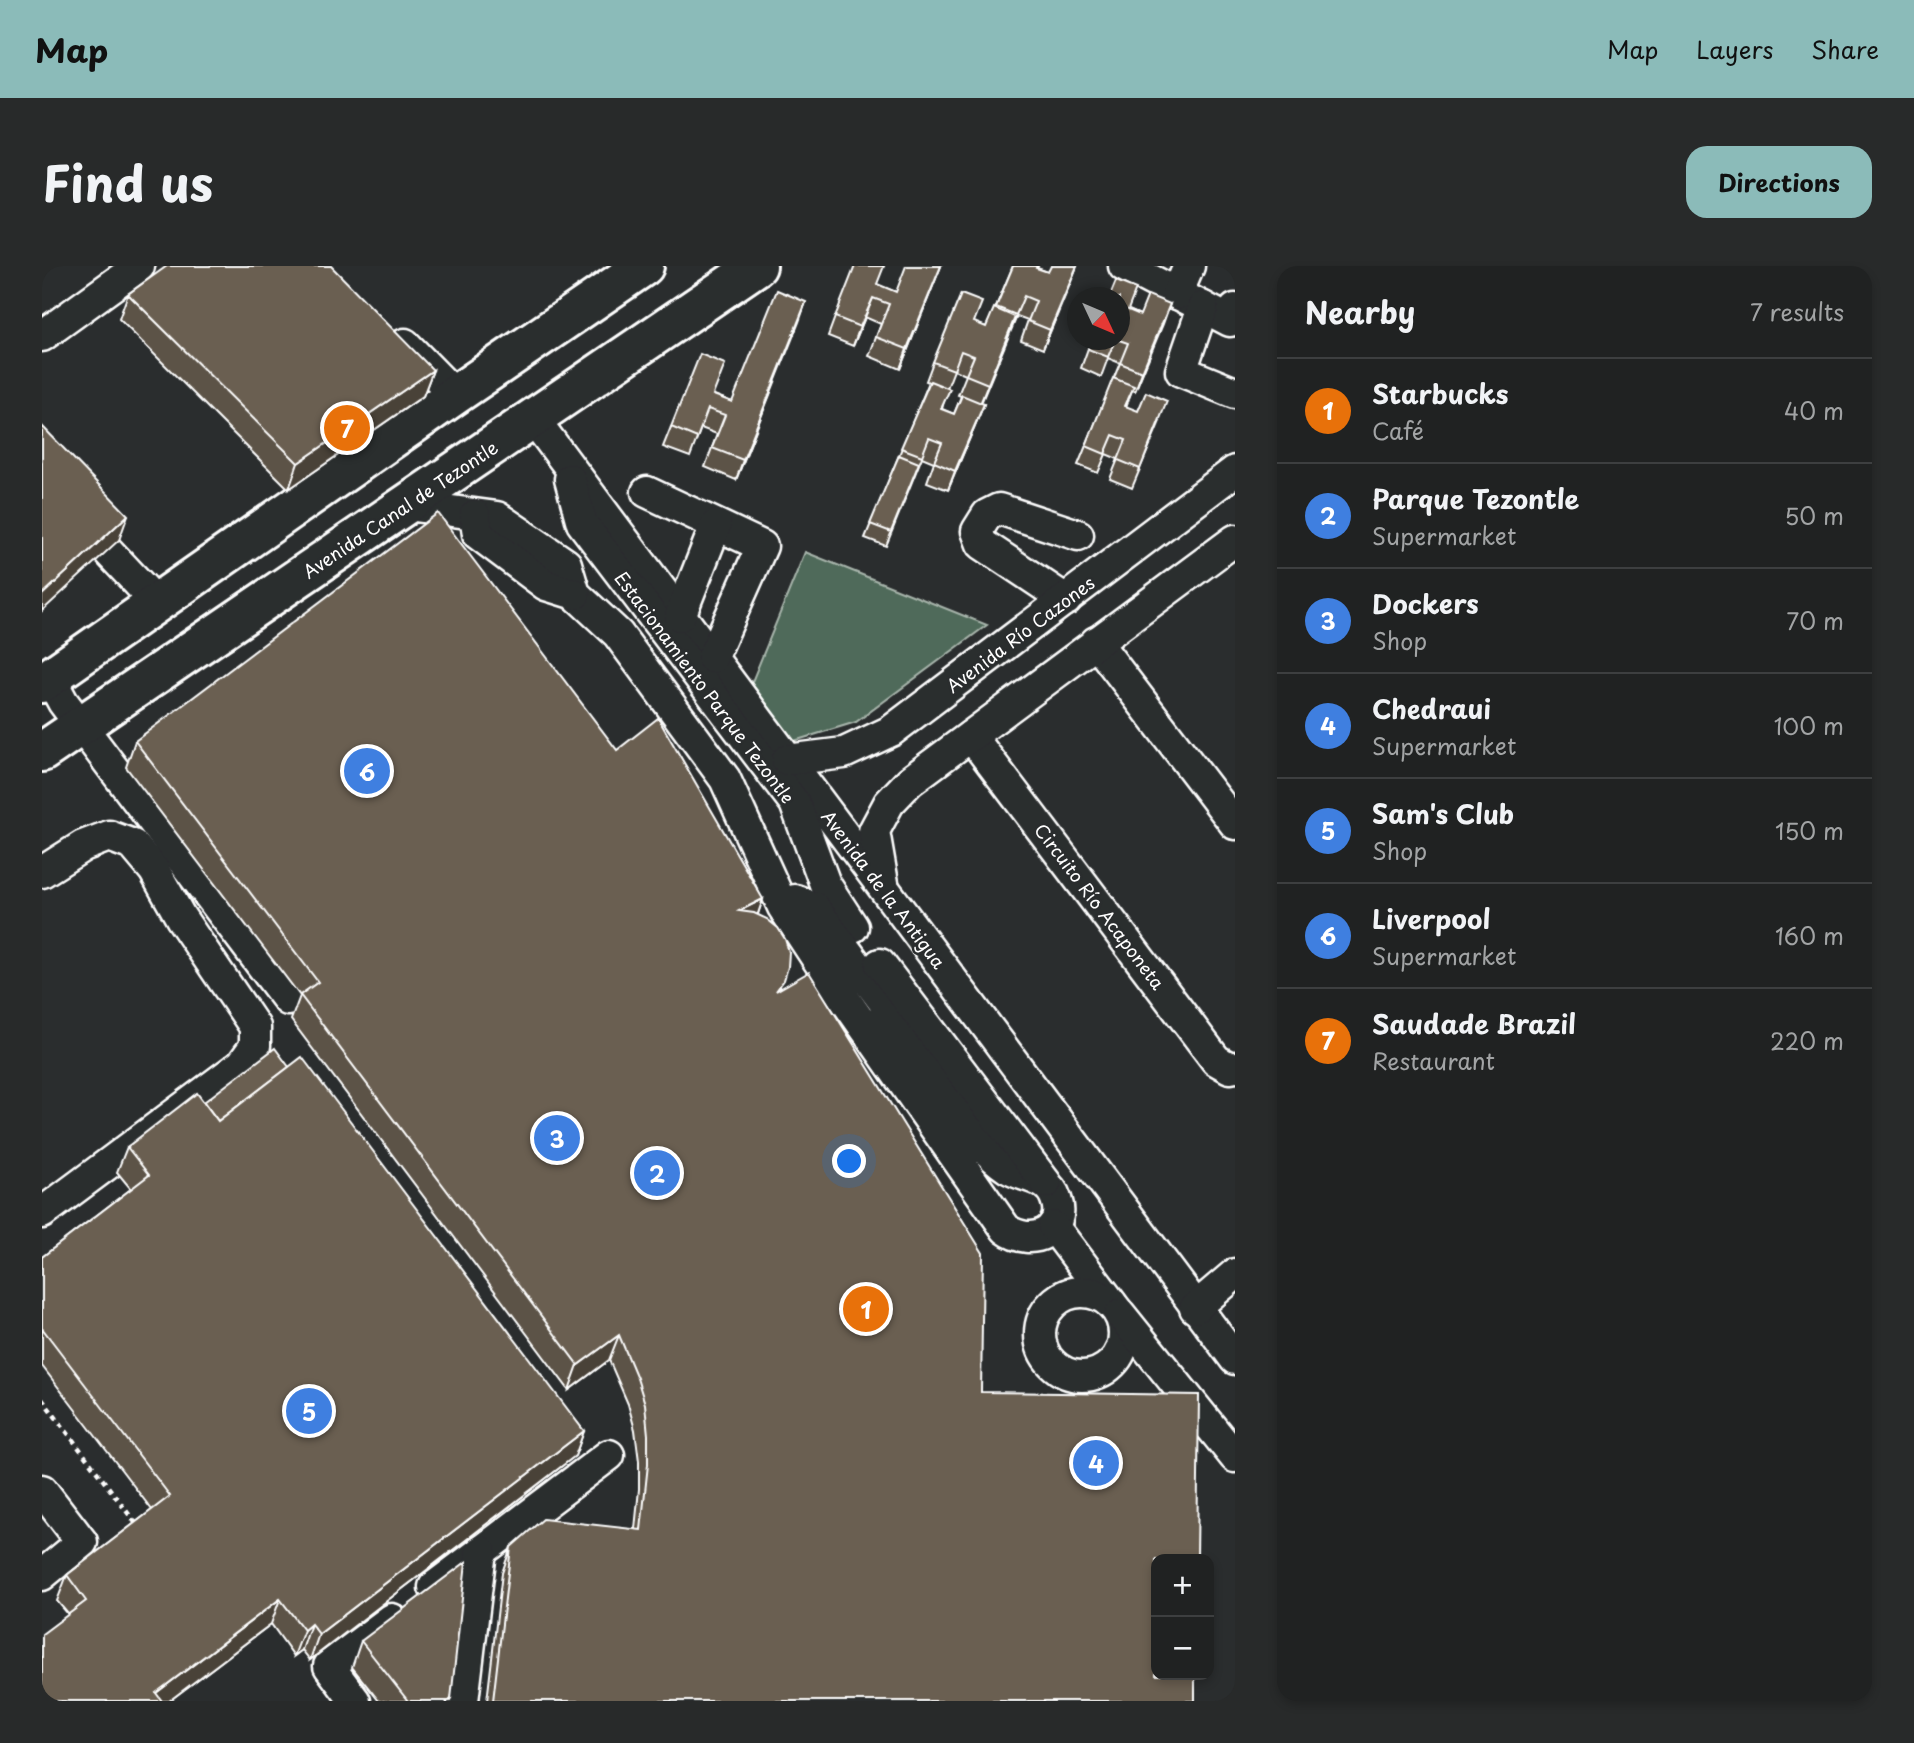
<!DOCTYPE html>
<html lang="en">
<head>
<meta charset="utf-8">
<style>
	:root { --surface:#202222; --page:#282a2a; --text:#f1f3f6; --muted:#a2a4a5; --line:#3d3f40; --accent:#8bbbb9 }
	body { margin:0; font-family:"Playpen Sans",sans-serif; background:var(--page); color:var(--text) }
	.controls { position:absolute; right:21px; bottom:21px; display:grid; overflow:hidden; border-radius:14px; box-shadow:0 4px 10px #0003 }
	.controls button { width:63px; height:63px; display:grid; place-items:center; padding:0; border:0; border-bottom:2px solid var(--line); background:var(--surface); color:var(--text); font:35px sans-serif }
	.compass { position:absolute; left:1025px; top:21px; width:63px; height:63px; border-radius:50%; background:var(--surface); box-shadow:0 4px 10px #0003; rotate:134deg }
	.you { position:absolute; left:808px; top:896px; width:24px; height:24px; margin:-18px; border:5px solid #fff; border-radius:50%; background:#1a73e8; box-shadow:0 0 0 10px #1a73e833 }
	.badge { display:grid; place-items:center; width:46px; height:46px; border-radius:50%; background:var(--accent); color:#fff; font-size:23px; font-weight:700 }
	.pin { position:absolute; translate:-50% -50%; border:4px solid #fff; box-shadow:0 2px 7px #0006 }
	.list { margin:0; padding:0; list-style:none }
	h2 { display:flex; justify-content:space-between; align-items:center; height:91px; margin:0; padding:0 28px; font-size:30px }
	h2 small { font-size:23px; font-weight:400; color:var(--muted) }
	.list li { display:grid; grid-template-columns:46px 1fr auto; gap:21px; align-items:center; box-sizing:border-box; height:105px; padding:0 28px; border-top:2px solid var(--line) }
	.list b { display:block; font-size:26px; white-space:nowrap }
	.list p { margin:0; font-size:23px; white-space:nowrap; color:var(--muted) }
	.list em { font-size:23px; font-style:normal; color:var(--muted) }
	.map { position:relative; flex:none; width:1193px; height:1435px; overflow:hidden; border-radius:21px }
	header { display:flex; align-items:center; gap:42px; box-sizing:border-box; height:98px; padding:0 35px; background:var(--accent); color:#111 }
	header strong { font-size:33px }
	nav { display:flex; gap:38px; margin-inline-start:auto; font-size:24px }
	.intro { display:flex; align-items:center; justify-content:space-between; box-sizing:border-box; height:168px; padding:0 42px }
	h1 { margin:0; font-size:49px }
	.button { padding:18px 32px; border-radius:21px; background:var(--accent); color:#111; font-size:24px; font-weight:700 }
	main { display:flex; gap:42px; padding:0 42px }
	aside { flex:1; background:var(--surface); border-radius:21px; box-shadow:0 4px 10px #0003 }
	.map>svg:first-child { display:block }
	.green { fill:#506b5a; stroke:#a8b5ac; stroke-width:2 }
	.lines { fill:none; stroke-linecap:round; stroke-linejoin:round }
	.minor-casing { stroke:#fff; stroke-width:35 }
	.major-casing { stroke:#fff; stroke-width:44 }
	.path { stroke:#fff; stroke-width:4.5; stroke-dasharray:5 5; stroke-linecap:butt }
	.minor { stroke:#2a2d2e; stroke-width:30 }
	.major { stroke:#2a2d2e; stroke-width:38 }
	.wall { fill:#5b5246; stroke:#fff; stroke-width:2; fill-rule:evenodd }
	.shaded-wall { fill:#4a4239; stroke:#fff; stroke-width:2 }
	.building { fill:#6a5f51; stroke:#fff; stroke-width:2 }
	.labels { text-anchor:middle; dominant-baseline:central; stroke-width:5; stroke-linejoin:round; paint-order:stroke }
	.street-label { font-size:18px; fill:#fff; stroke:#2a2d2e }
</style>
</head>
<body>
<header>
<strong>Map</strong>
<nav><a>Map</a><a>Layers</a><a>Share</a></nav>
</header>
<div class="intro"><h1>Find us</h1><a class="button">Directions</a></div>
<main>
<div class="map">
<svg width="1193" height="1435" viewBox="0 0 1193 1435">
	<rect width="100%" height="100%" fill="#2a2d2e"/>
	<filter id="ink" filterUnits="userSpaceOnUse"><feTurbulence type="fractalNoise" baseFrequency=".0143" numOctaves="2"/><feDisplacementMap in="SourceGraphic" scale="14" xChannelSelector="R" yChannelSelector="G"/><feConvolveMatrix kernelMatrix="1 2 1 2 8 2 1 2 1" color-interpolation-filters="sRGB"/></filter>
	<g filter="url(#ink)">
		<path class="green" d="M763 286 945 359 814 456 752 475 709 418Z"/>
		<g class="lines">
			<g class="minor-casing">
				<g id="minor">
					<path d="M1082 0 1188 55 1193 43"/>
					<path d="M1135 28 1147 0"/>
					<path d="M1161 41 1139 105 1193 127"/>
					<path d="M0 70 97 0"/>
					<path d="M363 78 413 129"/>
					<path d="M491 152 1193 1093"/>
					<path d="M528 213 540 257 753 537 783 618 811 661"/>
					<path d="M0 215 115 337"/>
					<path d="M605 226 720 280 670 392"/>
					<path d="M365 239 455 251 524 298 533 328 576 368 683 513 741 641 785 708 964 963C989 982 1026 965 1014 933 1007 911 983 912 966 902 955 895 947 887 938 877L848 759 842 736 772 641 753 634 741 641"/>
					<path d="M433 249 436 268 504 319 533 328"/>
					<path d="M1024 334 940 278 935 265 945 249 957 243 1036 269"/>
					<path d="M638 350 674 259"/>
					<path d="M1054 376 1193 558"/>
					<path d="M17 405 14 423 21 436 246 734"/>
					<path d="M929 470 1174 794 1188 802 1193 801"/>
					<path d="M745 494 802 487 849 465 1193 205"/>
					<path d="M0 606 41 580 67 570 91 579 112 604 139 652 213 761V780L200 798 0 947"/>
					<path d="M841 617 832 565 847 537 868 515 1193 274"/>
					<path d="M838 698 1004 917"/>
					<path d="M1011 960 1070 1038"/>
					<circle cx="1040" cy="1068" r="42"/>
					<path d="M1153 1042 1193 1008"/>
					<path d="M1078 1048 1193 1191"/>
					<path d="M0 1224 40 1276 0 1309"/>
					<path d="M392 1321 567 1189"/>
					<path d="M313 1435 287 1400 350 1353"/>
					<path d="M421 1435 439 1285"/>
				</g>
			</g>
			<g class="major-casing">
				<g id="major">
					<path d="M0 417 413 129 602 0"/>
					<path d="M0 486 715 0"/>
				</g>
			</g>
			<path class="path" d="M0 1133 95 1259"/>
			<use href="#minor" class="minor"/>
			<use href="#major" class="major"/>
		</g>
		<g class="wall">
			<path d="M899 0 858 103 827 90 839 58 823 51 811 80 786 70 793 51 836 19 854 26Z"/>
			<path d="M971 0H996L995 2 1006 6 1035 0 1001 83 979 74 986 54 975 50 939 137 942 138 934 157 906 224 885 216 892 196 880 191 844 280 823 272 887 116 884 115 891 96 932 57 944 61 953 43ZM912 104 924 109 916 129 919 130 912 148 900 143 905 122Z"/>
			<path d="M86 28 391 104 381 130 247 223 77 53Z"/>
			<path d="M764 36 694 214 663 201 675 168 659 162 648 191 621 181 629 161 672 129 690 136Z"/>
			<path d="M1128 38 1093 125 1090 124 1084 141 1118 155 1090 222 1068 213 1076 193 1064 188 1056 207 1036 199 1078 97 1066 92 1059 111 1039 102 1049 74H1077L1087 44 1098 49Z"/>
			<path d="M93 475 575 484 721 633 716 648 739 723 939 1126 1153 1435H445L460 1307 469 1281 593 1263 597 1223V1195L593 1164 586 1138 567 1094 527 1124 249 754 258 730 84 501Z"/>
			<path d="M247 801 542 1165 533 1190 268 1394 260 1384 252 1390 229 1358 127 1435H0L26 1348 15 1335 25 1309 110 1244 0 1100V991L89 923 75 906 85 881 162 836Z"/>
			<path d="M319 1375 409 1433 408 1435H337L310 1401Z"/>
		</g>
		<g class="shaded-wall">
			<path d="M899 0 858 103 865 83Z"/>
			<path d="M1035 0 1029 16 1001 83 1008 64Z"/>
			<path d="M831 32 823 51 811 80 818 61Z"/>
			<path d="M764 36 757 56 694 214 701 194Z"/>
			<path d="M1128 38 1121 58 1093 125 1100 106Z"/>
			<path d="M973 51 966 71 938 138 946 118Z"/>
			<path d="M391 104 381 130 247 223 256 197Z"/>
			<path d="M942 138 934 157 906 224 913 205Z"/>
			<path d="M86 249 77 274 0 345V329Z"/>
			<path d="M721 633 712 659 697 645Z"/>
			<path d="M577 1069 567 1094 527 1124 536 1099Z"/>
			<path d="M542 1165 533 1190 268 1394 277 1368Z"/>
			<path d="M238 1333 229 1358 127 1435H111L114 1427Z"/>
			<path d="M269 1358 260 1384 252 1390 262 1364Z"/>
		</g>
		<g class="building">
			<path d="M125 0H289L391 104 256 197 86 28Z"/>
			<path d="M813 0H842L835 18 854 26 864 0H899L865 83 834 71 847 38 831 32 818 61 793 51Z"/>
			<path d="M971 0H995L994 2 1006 6 1009 0H1035L1008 64 986 55 994 35 982 30 974 49 954 41Z"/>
			<path d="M1074 15 1094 23 1086 44 1098 49 1106 29 1128 38 1100 106 1078 97 1086 77 1077 74V32H1067Z"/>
			<path d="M735 24 764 36 701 194 670 182 683 149 666 143 655 172 629 161 658 88 683 98 671 129 690 136Z"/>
			<path d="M919 28 940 36 932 56 944 61 952 42 973 51 946 118 924 109 932 90 919 85 912 104 891 96Z"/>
			<path d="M1049 74H1073L1066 91 1046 83Z"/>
			<path d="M1071 112 1092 120 1083 140 1096 145 1104 126 1125 135 1098 203 1076 194 1084 174 1071 169 1063 188 1044 180Z"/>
			<path d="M888 115 908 123 899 143 912 148 920 129 942 138 913 205 892 196 900 177 887 172 880 190 859 182Z"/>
			<path d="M0 160 86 249 0 329Z"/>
			<path d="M857 189 877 197 849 266 828 258Z"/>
			<path d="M396 247 575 484 616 452 721 633 697 645 712 647 725 653 736 662 743 673 747 686 746 701 742 714 734 725 767 706 941 987 939 1126 1157 1129 1155 1293H1114V1409H1153V1435H451L469 1281 501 1253 599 1264 606 1198V1169L603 1138 595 1112 577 1069 536 1099 258 729 276 716 93 475Z"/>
			<path d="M233 782 247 801 176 855 162 836Z"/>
			<path d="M260 791 542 1165 277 1368 269 1358 262 1364 238 1333 114 1427 120 1435H0V1368L44 1335 25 1309 128 1230 0 1062V991L107 909 85 881 155 827 176 855Z"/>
			<path d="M424 1296 409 1433 407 1435H366L319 1375Z"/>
		</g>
	</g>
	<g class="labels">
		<g class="street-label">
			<text transform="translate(358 243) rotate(-34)">Avenida Canal de Tezontle</text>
			<text transform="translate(978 368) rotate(-37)">Avenida Río Cazones</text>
			<text transform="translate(663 421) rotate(53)">Estacionamiento Parque Tezontle</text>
			<text transform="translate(842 623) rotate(53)">Avenida de la Antigua</text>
			<text transform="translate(1058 640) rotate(53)">Circuito Río Acaponeta</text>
		</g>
	</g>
</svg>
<div class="controls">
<button>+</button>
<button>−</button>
</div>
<svg class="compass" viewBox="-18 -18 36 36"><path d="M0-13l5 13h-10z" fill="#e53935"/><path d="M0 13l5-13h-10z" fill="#a2a4a5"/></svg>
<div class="you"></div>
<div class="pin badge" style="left:824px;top:1043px;background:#e8710a">1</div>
<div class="pin badge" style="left:615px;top:907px;background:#3f7fe0">2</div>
<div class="pin badge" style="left:515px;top:872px;background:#3f7fe0">3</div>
<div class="pin badge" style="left:1054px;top:1197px;background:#3f7fe0">4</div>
<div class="pin badge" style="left:267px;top:1145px;background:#3f7fe0">5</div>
<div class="pin badge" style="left:325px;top:505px;background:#3f7fe0">6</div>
<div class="pin badge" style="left:305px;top:162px;background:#e8710a">7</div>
</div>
<aside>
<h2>Nearby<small>7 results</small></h2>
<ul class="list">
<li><span class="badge" style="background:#e8710a">1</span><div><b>Starbucks</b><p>Café</p></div><em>40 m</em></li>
<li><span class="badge" style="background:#3f7fe0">2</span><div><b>Parque Tezontle</b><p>Supermarket</p></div><em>50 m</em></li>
<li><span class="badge" style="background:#3f7fe0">3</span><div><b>Dockers</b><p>Shop</p></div><em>70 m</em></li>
<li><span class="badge" style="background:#3f7fe0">4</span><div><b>Chedraui</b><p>Supermarket</p></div><em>100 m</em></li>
<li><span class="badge" style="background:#3f7fe0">5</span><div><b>Sam's Club</b><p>Shop</p></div><em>150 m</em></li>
<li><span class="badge" style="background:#3f7fe0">6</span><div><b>Liverpool</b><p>Supermarket</p></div><em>160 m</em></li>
<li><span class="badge" style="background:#e8710a">7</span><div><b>Saudade Brazil</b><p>Restaurant</p></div><em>220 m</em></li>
</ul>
</aside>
</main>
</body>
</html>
